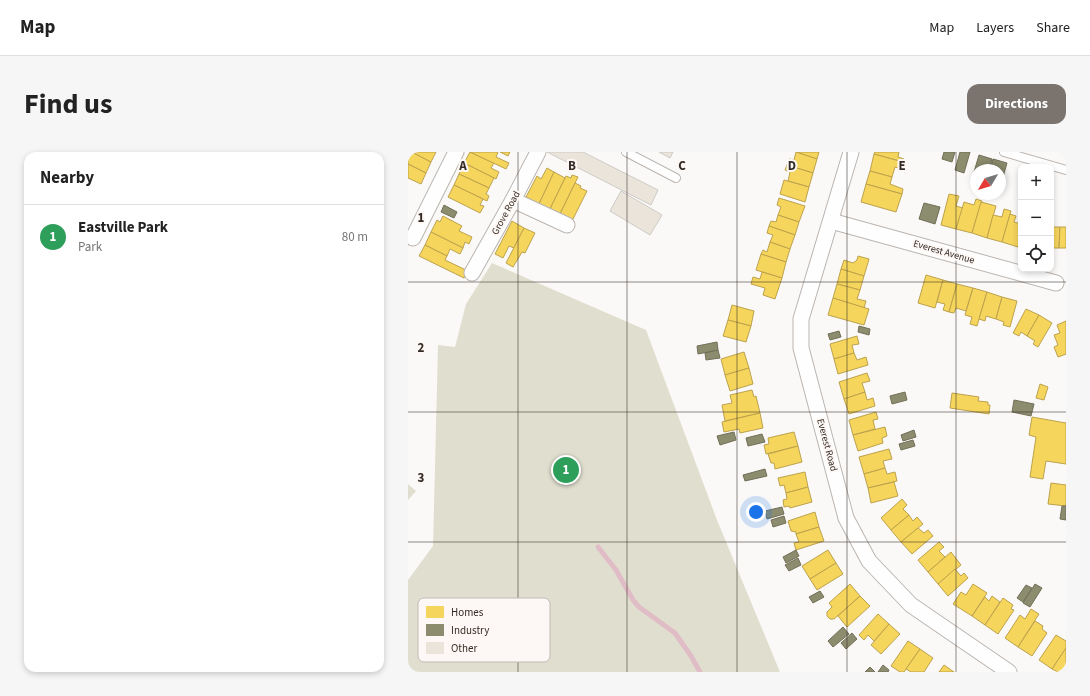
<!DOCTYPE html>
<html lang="en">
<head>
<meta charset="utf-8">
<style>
	:root { --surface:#fff; --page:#f6f6f6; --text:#222; --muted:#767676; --line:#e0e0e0; --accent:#7a736e }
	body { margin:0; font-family:"Source Sans 3",sans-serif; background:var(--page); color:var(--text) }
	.controls { position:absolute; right:12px; top:12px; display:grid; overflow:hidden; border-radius:8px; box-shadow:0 2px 6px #0003 }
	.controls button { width:36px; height:36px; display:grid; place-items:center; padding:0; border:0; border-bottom:1px solid var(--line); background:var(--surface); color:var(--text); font:20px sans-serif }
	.compass { position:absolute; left:562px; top:12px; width:36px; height:36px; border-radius:50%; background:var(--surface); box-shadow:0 2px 6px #0003; rotate:232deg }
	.you { position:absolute; left:348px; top:360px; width:14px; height:14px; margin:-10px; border:3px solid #fff; border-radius:50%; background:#1a73e8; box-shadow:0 0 0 6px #1a73e833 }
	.badge { display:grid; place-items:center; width:26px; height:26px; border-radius:50%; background:var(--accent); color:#fff; font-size:13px; font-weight:700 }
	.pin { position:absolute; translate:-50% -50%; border:2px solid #fff; box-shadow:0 1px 4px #0006 }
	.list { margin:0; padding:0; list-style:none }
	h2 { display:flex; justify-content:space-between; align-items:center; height:52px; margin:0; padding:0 16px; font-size:17px }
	h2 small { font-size:13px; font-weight:400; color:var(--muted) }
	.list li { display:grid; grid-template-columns:26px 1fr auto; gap:12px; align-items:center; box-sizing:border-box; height:64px; padding:0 16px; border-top:1px solid var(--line) }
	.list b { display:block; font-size:15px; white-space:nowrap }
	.list p { margin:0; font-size:13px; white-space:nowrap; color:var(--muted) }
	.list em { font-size:13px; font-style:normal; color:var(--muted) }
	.icon { flex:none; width:22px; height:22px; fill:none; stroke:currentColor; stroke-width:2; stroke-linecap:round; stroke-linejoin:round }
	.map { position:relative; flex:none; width:658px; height:520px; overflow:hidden; border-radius:12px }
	header { display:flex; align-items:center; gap:24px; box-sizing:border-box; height:56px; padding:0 20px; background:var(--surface); border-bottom:1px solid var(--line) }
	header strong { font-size:19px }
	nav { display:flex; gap:22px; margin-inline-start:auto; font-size:14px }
	.intro { display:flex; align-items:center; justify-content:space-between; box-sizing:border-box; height:96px; padding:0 24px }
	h1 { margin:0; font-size:28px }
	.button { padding:10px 18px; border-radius:12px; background:var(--accent); color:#fff; font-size:14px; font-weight:700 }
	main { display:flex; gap:24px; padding:0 24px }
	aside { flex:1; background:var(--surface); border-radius:12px; box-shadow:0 2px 6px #0003 }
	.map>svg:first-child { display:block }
	.green { fill:#e0dfcf }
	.homes { fill:#f6d55c; stroke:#bca24c }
	.industry { fill:#8c8c6e; stroke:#726f58 }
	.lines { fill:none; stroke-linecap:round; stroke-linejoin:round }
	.stream { stroke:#e0bdc6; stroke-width:5 }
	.building { fill:#eae4db; stroke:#cecbc6 }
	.service-casing { stroke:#bbb5b1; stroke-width:10 }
	.minor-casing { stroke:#bbb5b1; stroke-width:17 }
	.service { stroke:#fefefe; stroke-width:8 }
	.minor { stroke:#fefefe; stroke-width:15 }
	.grid { fill:none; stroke:#352b25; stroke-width:1; stroke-opacity:0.55 }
	.labels { text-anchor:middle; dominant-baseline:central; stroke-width:4; stroke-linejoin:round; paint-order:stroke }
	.street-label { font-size:10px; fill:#352b25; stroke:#fdf8f5 }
	.key { fill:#fdf8f5; stroke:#c1bab7; stroke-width:1 }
	.key-label { font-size:11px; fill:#352b25 }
	.grid-label { font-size:13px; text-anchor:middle; font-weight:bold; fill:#352b25; stroke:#fdf8f5; stroke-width:4; stroke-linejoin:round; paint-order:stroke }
</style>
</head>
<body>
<header>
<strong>Map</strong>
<nav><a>Map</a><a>Layers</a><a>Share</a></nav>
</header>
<div class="intro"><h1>Find us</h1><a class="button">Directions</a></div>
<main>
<aside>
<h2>Nearby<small></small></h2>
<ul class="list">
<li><span class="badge" style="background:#2e9e5b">1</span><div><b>Eastville Park</b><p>Park</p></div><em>80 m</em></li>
</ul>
</aside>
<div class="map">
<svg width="658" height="520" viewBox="0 0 658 520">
	<rect width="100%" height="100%" fill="#fbf9f7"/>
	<g class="green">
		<path d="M84 111 238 178 309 368 372 520H0V428L25 394 30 193 47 195 58 152Z"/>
		<path d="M0 332 8 339 0 348Z"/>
	</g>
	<g class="homes">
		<path d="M0 0H4L23 10 18 21 0 12Z"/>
		<path d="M4 0H28L23 10Z"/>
		<path d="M62 0 86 11 83 16 91 20 88 27 56 11Z"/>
		<path d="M62 0H90L88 5 101 11 98 17Z"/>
		<path d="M92 0H102L100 4Z"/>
		<path d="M388 0H411L409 7Z"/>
		<path d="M388 0 409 7 405 21 379 13 381 7 386 8Z"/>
		<path d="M467 0H491L490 5 496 7 495 10 466 2Z"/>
		<path d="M466 2 495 10 493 17 487 15 484 25 462 19Z"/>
		<path d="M56 11 86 26 81 36 51 22Z"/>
		<path d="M0 12 18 21 13 32 0 26Z"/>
		<path d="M379 13 405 21 401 35 380 29 382 20 377 18Z"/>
		<path d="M139 16 146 20 131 52 118 45 129 24 133 27Z"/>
		<path d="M462 19 484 25 482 32 495 37 494 42 458 32Z"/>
		<path d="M146 20 157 26 142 57 131 52Z"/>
		<path d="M51 22 81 36 78 42 81 44 79 49 46 33Z"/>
		<path d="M164 23 170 25 152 62 142 57 158 24 163 26Z"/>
		<path d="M376 28 401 35 397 50 372 42Z"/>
		<path d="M167 31 173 34 172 36 179 39 164 69 152 62Z"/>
		<path d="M458 32 494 42 488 60 453 50Z"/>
		<path d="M46 33 75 47 72 53 76 54 72 61 40 45Z"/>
		<path d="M541 42 551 44 548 54 555 56 548 77 533 73Z"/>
		<path d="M371 46 397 54 391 70 370 63 373 55 369 53Z"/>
		<path d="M568 47 574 49 564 81 548 77 556 50 566 53Z"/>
		<path d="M573 50 588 54 579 86 564 81Z"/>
		<path d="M596 57 603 59 594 90 579 86 585 63 594 65Z"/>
		<path d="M602 62 608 64 606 70 613 72V84L610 95 594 90Z"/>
		<path d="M370 63 391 70 387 83 361 74 363 69 368 70Z"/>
		<path d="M35 64 54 74 51 79 64 85 61 92 57 90 55 96 23 80 29 68 32 70Z"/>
		<path d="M104 69 116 76 106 96 101 94 95 106 87 102Z"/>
		<path d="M361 74 387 83 382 97 362 90 365 83 359 81Z"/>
		<path d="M643 75H652L651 96H643Z"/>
		<path d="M652 75H658V96H651Z"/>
		<path d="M116 76 127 81 117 101 114 100 105 115 98 111Z"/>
		<path d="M23 80 55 96 52 102 42 97 39 104 17 93Z"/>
		<path d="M613 84V96L610 95Z"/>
		<path d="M362 90 382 97 378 110 353 102 355 98 359 100Z"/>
		<path d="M17 93 39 104 37 108 60 119 56 126 11 104Z"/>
		<path d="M353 102 378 110 374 126 348 118Z"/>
		<path d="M450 104 461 107 456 124 433 117 436 108 445 111 449 108Z"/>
		<path d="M433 117 456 124 452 138 429 132Z"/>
		<path d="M354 120 374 126 367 147 355 143 357 136 343 132 345 125 352 127Z"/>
		<path d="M518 123 535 128 527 156 510 151Z"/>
		<path d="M535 128 549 132 541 160 535 158 537 152 529 150Z"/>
		<path d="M429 132 452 138 449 147 458 149 456 156 425 146Z"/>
		<path d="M549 132 565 136 558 159 548 156 546 161 541 160Z"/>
		<path d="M565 136 579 140 569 174 562 172 564 165 557 163Z"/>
		<path d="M579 140 594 145 588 167 578 164 577 169 571 167Z"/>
		<path d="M594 145 609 149 602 175 595 173 596 170 588 167Z"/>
		<path d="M425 146 461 157 456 173 420 163Z"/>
		<path d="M324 153 346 159 343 174 320 168Z"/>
		<path d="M618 157 631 163 619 184 613 180 611 184 605 181Z"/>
		<path d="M631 163 644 171 630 195 625 192 627 189 619 184Z"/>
		<path d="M320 168 343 174 338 190 315 184Z"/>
		<path d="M658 169V202L650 205 646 195 650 193 646 183 652 181 649 173Z"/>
		<path d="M449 184 451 192 444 193 446 201 426 207 422 192Z"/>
		<path d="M336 200 341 216 317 223 313 207Z"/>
		<path d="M446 201 449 208 458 205 460 213 430 222 426 207Z"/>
		<path d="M341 216 345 232 322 239 317 223Z"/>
		<path d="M459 221 462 229 454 231 457 240 436 247 431 230Z"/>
		<path d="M632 232 640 235 636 248 628 246Z"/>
		<path d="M344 238 346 245 348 244 352 261 317 269 314 253 324 251 322 243Z"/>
		<path d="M457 240 459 248 465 246 467 254 441 262 436 247Z"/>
		<path d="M544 241 571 245 570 249 580 250V253H582L581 262 542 256Z"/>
		<path d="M468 260 470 267 465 268 467 277 445 283 441 268Z"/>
		<path d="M352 261 355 276 332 281 331 277 316 280 314 270Z"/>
		<path d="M624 265 658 271V312L638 309 635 327 622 325 628 285 621 283Z"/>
		<path d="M477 275 479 284 474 286 475 291 450 299 445 283Z"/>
		<path d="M386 280 390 294 358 302 356 293 361 292 360 286Z"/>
		<path d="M390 294 394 310 367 317 366 311H363L360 302Z"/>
		<path d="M481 297 484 307 475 309 477 316 456 322 451 305Z"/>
		<path d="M477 316 479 322 487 320 489 329 460 336 456 322Z"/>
		<path d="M397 320 400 335 378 341 376 333 372 334 370 326Z"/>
		<path d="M486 330 490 344 463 351 460 336Z"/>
		<path d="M643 331 658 333V354L640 352Z"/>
		<path d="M400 335 404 350 382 356 381 354 376 355 375 348 379 347 378 341Z"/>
		<path d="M494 347 499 353 495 357 501 363 483 378 473 366Z"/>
		<path d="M407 360 411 375 388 382V380L383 379 380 369Z"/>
		<path d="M501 363 505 369 509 365 515 372 493 390 483 378Z"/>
		<path d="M411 375 416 389 388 398 386 391 391 390 388 382Z"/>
		<path d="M510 376 516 381 520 378 525 384 504 402 493 390Z"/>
		<path d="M531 390 536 395 531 399 537 405 520 420 510 408Z"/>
		<path d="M420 398 428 411 402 427 394 414Z"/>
		<path d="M543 400 553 413 530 432 520 420Z"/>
		<path d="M428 411 435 422 409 438 402 427Z"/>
		<path d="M547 417 553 424 556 421 560 426 540 444 530 432Z"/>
		<path d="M442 432 452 444 426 467H422L419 464V460L424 455 421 451Z"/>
		<path d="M565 432 579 441 564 464 545 452 553 440 558 443Z"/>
		<path d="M452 444 462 454 439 475 430 464Z"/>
		<path d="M584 444 592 450 577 473 564 464 577 445 581 449Z"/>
		<path d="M595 446 605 453 603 457 606 458 590 482 577 473Z"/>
		<path d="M623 457 631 462 610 495 597 486 612 463 617 467Z"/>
		<path d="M470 462 481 472 466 489 460 483 456 488 451 483Z"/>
		<path d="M627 469 635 474 634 477 639 481 624 504 610 495Z"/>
		<path d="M481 472 492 482 473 502 463 493Z"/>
		<path d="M648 483 658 489V496L644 517 631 508Z"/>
		<path d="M500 489 512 497 496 520H492L483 514Z"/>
		<path d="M658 496V520H650L644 517Z"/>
		<path d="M512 497 525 506 516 520H503L498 517Z"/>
		<path d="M536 513 546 520H531Z"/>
	</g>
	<g class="industry">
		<path d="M536 0H547L544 10 534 7Z"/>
		<path d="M552 0H562L556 21 547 18Z"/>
		<path d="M571 3 584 7 581 18H568V20H566Z"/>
		<path d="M585 7 599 11 595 25 592 24V18H582Z"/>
		<path d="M516 51 532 55 527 72 511 67Z"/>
		<path d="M36 53 49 60 46 66 33 60Z"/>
		<path d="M451 174 462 177 461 183 450 180Z"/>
		<path d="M431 179 433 185 422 188 420 182Z"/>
		<path d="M309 190 310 198 290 202 289 194Z"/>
		<path d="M310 198 312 206 298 208 297 201Z"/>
		<path d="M497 240 499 248 484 252 482 244Z"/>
		<path d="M606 248 626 252 623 264 604 260Z"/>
		<path d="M506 278 508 285 495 289 493 283Z"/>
		<path d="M326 280 328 288 312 293 309 284Z"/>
		<path d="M354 282 357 290 340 294 338 286Z"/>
		<path d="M505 288 507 294 493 298 491 292Z"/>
		<path d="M357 317 359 324 337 329 335 323Z"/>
		<path d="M654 354H658V368L652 367Z"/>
		<path d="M374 355 376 362 359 367 357 359Z"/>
		<path d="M376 364 378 371 365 375 363 368Z"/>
		<path d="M388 398 391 404 378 411 375 405Z"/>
		<path d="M390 406 393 413 381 419 377 413Z"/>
		<path d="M627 432 634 436 622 455 615 451Z"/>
		<path d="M618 433 624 436 615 450 609 446Z"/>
		<path d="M412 439 416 445 405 451 401 445Z"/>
		<path d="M435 475 441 482 425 495 420 489Z"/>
		<path d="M444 481 449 487 438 497 433 491Z"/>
		<path d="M475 513 481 518 480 520H470Z"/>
		<path d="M462 515 467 520H457Z"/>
	</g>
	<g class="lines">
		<path class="stream" d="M190 395 208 418 225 448 231 455 267 481 283 504 292 520"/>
	</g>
	<g class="building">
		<path d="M139 0H175L250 38 243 53Z"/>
		<path d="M251 0H265L262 6Z"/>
		<path d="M213 39 254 63 242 83 202 59Z"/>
	</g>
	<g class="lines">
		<g class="service-casing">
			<g id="service">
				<path d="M218 0 268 26"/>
				<path d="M596 0 658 18"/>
			</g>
		</g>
		<g class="minor-casing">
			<g id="minor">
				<path d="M443 0 393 167V196L438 366 461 409 503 453 601 520"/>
				<path d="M105 48 159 73"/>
				<path d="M423 69 648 131"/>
				<path d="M5 86 48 0"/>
				<path d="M64 121 105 48 130 0"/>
			</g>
		</g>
		<use href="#service" class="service"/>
		<use href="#minor" class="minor"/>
	</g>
	<path class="grid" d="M110 0V520M219 0V520M329 0V520M439 0V520M548 0V520M0 130H658M0 260H658M0 390H658"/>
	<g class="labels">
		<g class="street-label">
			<text transform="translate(98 61) rotate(-61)">Grove Road</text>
			<text transform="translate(536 100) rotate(16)">Everest Avenue</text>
			<text transform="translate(419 293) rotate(75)">Everest Road</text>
		</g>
	</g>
	<rect x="10" y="446" width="132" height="64" rx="6" class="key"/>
	<rect x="18" y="454" width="18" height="12" fill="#f6d55c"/>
	<rect x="18" y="472" width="18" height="12" fill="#8c8c6e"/>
	<rect x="18" y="490" width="18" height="12" fill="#eae4db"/>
	<g class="key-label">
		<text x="43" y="464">Homes</text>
		<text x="43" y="482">Industry</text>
		<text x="43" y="500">Other</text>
	</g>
	<g class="grid-label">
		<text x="55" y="18">A</text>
		<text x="164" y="18">B</text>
		<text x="274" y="18">C</text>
		<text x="384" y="18">D</text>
		<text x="494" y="18">E</text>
		<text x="13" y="70">1</text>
		<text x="13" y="200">2</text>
		<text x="13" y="330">3</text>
	</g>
</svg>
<div class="controls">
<button>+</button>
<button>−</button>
<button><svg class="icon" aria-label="locate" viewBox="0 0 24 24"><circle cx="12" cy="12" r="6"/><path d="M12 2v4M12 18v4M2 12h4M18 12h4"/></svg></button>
</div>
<svg class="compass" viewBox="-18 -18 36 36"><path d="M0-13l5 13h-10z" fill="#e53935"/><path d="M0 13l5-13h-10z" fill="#767676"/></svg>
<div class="you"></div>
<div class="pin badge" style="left:158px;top:318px;background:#2e9e5b">1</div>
</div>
</main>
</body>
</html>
